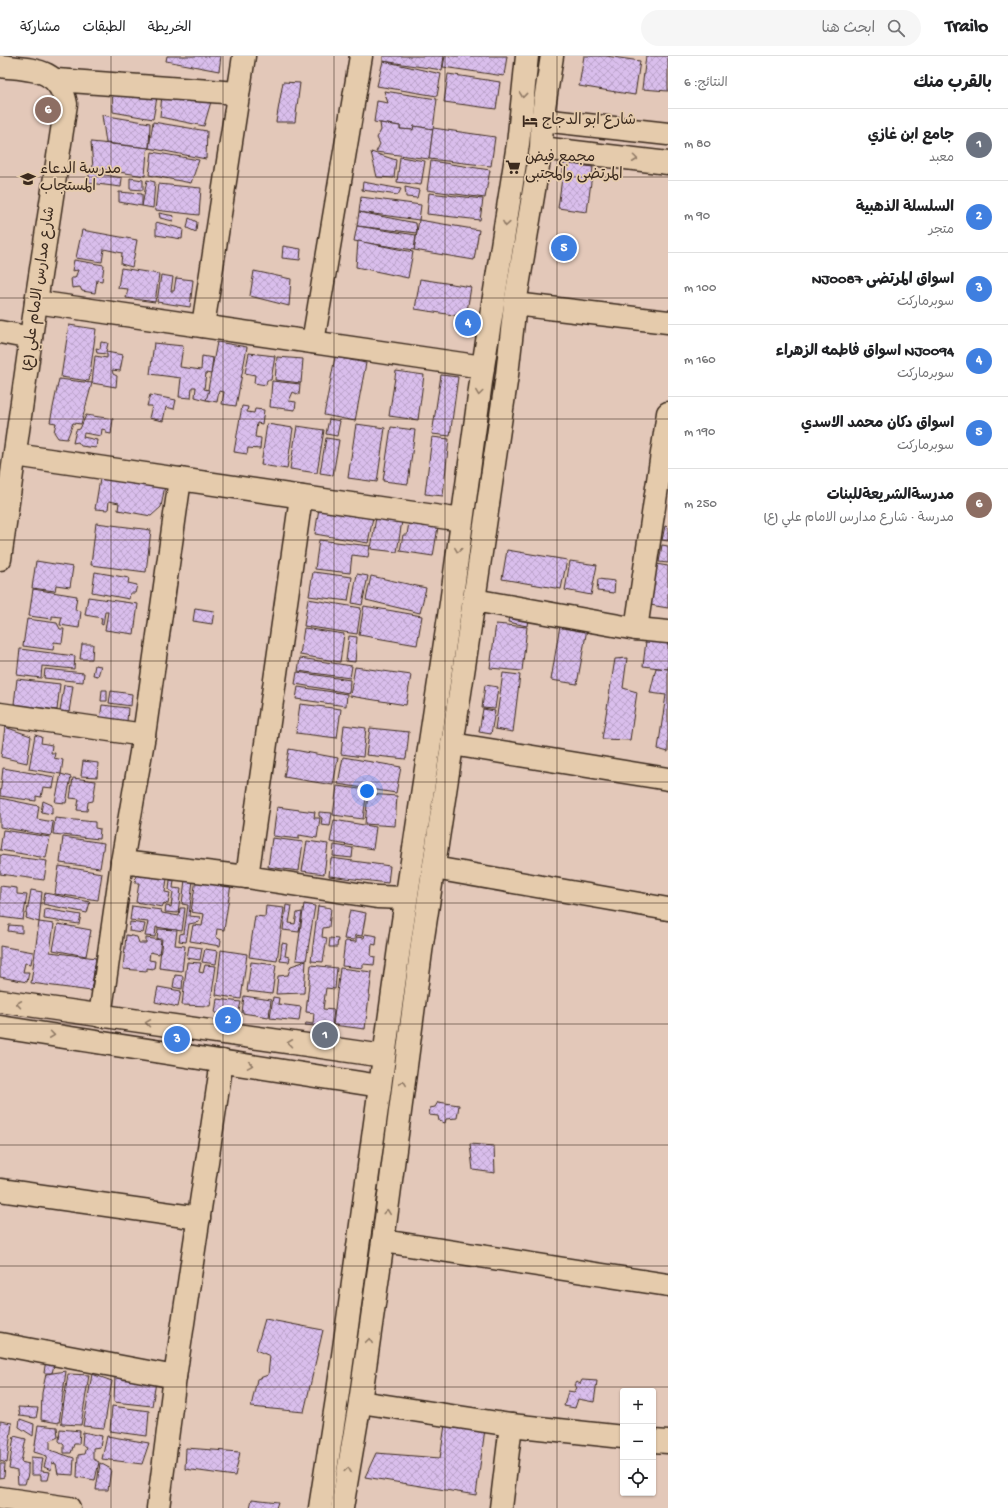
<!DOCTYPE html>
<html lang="ar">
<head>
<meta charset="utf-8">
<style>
	:root { --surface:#fff; --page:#f6f6f6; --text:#202124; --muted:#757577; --line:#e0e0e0; --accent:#3b2a1e }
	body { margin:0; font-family:"Gochi Hand","Playpen Sans Arabic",sans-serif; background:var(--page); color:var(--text); direction:rtl }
	.controls { position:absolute; right:12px; bottom:12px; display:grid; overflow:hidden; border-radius:4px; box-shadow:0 1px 3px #0004 }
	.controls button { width:36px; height:36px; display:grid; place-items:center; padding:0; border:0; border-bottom:1px solid var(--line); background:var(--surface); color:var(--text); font:20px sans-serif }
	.you { position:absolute; left:367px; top:735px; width:14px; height:14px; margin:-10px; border:3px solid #fff; border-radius:50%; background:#1a73e8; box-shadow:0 0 0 6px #1a73e833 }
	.badge { display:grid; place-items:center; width:26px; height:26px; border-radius:50%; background:var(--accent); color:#fff; font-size:13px; font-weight:700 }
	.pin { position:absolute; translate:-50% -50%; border:2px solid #fff; box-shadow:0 1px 4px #0006 }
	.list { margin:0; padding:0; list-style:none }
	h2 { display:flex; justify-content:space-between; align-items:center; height:52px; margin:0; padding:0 16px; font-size:17px }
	h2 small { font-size:13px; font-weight:400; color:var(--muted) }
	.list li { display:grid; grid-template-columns:26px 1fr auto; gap:12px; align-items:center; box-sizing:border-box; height:72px; padding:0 16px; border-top:1px solid var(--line) }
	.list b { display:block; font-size:15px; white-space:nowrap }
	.list p { margin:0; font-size:13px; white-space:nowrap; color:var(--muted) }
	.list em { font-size:13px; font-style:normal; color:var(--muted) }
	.icon { flex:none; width:22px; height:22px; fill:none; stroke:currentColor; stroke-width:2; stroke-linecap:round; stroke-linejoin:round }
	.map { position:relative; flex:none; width:668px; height:1452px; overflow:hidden; direction:ltr }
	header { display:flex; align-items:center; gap:24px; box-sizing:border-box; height:56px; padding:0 20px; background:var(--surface); border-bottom:1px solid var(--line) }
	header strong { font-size:19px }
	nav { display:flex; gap:22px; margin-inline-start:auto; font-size:14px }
	.search { width:280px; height:36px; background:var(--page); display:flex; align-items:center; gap:10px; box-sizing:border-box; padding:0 14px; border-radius:22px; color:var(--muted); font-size:15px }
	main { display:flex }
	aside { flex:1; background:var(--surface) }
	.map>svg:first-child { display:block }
	.building { fill:url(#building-cross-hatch); stroke:#3b2a1e }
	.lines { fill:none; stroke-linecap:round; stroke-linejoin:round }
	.minor-casing { stroke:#3b2a1e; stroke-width:25 }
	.minor { stroke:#e5cbac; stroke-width:22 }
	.oneway { stroke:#907a65 }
	.grid { fill:none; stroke:#3b2a1e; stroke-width:1; stroke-opacity:0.55 }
	.labels { text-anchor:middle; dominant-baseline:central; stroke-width:3.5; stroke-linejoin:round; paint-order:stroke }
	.poi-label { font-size:15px; fill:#3b2a1e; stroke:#e5cbac; text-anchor:start }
	.street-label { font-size:15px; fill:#3b2a1e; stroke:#e5cbac }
</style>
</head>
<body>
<header>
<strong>Trailo</strong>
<div class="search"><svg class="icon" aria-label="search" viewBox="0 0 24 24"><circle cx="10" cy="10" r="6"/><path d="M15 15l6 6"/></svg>ابحث هنا</div>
<nav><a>الخريطة</a><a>الطبقات</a><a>مشاركة</a></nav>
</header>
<main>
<aside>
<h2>بالقرب منك<small>النتائج: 6</small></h2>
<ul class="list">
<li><span class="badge" style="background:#6b7280">1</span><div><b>جامع ابن غازي</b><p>معبد</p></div><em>80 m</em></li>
<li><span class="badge" style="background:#3f7fe0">2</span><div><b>السلسلة الذهبية</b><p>متجر</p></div><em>90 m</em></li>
<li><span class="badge" style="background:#3f7fe0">3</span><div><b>اسواق المرتضى NJ0087</b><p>سوبرماركت</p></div><em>100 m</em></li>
<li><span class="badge" style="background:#3f7fe0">4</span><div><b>NJ0094 اسواق فاطمه الزهراء</b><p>سوبرماركت</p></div><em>160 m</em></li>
<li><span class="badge" style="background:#3f7fe0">5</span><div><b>اسواق دكان محمد الاسدي</b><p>سوبرماركت</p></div><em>190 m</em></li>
<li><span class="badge" style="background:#8d6e63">6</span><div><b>مدرسةالشريعةللبنات</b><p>مدرسة · شارع مدارس الامام علي (ع)</p></div><em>250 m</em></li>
</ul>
</aside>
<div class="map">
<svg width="668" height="1452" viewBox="0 0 668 1452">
	<defs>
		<pattern id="building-cross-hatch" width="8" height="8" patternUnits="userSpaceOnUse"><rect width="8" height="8" fill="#d9beec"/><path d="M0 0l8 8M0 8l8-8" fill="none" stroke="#bba3ca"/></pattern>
	</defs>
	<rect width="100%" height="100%" fill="#e3c8b9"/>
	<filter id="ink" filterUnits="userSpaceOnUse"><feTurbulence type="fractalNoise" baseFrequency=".025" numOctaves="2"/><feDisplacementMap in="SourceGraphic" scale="8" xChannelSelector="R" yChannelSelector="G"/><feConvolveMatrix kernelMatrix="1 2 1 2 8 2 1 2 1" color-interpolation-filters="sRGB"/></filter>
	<g filter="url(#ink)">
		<g class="building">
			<path d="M167 0H221L219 15 166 5Z"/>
			<path d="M383 0H444L442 14 383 5Z"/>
			<path d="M445 0H507L504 20 443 11Z"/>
			<path d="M584 0H606L640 5 635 39 579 30Z"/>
			<path d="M646 0H668V35L642 33Z"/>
			<path d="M383 5 441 18 437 40 377 30Z"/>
			<path d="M448 18 500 26 496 53 444 46Z"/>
			<path d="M283 26 300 27 295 66H276Z"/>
			<path d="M112 28 158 36 153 63 113 56Z"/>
			<path d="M384 35 437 43 433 73 414 70 413 74 400 73V70L374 66 377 45 388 47Z"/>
			<path d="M162 38 212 42 204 70 160 61Z"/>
			<path d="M102 59 150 67 149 92 106 87Z"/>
			<path d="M153 66 207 75 206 103 149 92Z"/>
			<path d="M380 67 400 70V73L413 74 414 70 433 73 429 103 376 96 380 88 377 82 381 74Z"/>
			<path d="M433 72 495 81 491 110 429 103Z"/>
			<path d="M91 86 149 92 147 95 145 120 93 112Z"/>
			<path d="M152 96 199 104 191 127 149 119Z"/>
			<path d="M371 96 396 104 394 122 377 121Z"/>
			<path d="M400 101 425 105 421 129 397 126Z"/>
			<path d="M431 105 490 114 485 142 427 134Z"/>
			<path d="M564 107 593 111 587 156 558 152Z"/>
			<path d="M89 116 122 122 121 131 89 127Z"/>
			<path d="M130 122 143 124V134L130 133Z"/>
			<path d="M147 124 155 126 153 152 142 150Z"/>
			<path d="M363 126 401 133 398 139 362 134Z"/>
			<path d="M158 128 201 132 199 159 155 154Z"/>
			<path d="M405 131 419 134 417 142 406 141Z"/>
			<path d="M119 136 142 138V150L119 146Z"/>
			<path d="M429 137 483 143 480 164 427 158Z"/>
			<path d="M361 141 421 149 419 164 359 156Z"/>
			<path d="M359 156 416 167 417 177 357 170Z"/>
			<path d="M159 157 174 160 173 165 160 162Z"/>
			<path d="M189 162 197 166 196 176 187 172Z"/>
			<path d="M419 164 479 174 474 204 414 194Z"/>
			<path d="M156 166 183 173 182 183 156 179Z"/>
			<path d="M357 170 416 179 414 194 354 185Z"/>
			<path d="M82 174 137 184 132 211 121 208 122 197 104 193 102 206 76 202Z"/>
			<path d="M358 185 413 196 408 222 356 211Z"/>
			<path d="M283 190 301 193 300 204 282 202Z"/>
			<path d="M74 204 104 209 102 225 97 224 95 237 82 235 80 231 72 232 71 222H75L78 214 72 215Z"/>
			<path d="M121 212 159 218 155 246 126 242 128 233 118 232Z"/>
			<path d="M254 215 291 223 289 250 250 240Z"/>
			<path d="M161 219 173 221 171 235H174L176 222 193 224 190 251 157 246Z"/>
			<path d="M420 223 471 231 466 261 415 253Z"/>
			<path d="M69 269 96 273 89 325 61 321Z"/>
			<path d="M101 286 108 287 106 296 123 299 120 315 112 314 113 318 117 320 116 331 92 327 95 300 107 302V298L97 297 96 292 100 293Z"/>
			<path d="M217 286 247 291 236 350 222 348 224 336 219 335 217 346 206 344Z"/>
			<path d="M154 287 183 290 180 311 201 314 202 300 213 302 211 318 206 317 204 333 209 334 206 344 195 341 196 331H192L191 342 179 341 181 322 150 318Z"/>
			<path d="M249 297 275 300 271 324H267L266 329 254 327 255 319 245 317Z"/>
			<path d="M277 301 303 303 301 327 275 324Z"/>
			<path d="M335 301 366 307 355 365 324 359Z"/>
			<path d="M396 315 424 319 418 364 389 360Z"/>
			<path d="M441 319 458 321 450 380 432 378Z"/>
			<path d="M59 323 92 327 81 368 73 367 67 383 58 382 54 376 56 367 50 366Z"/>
			<path d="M272 325 300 328 299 339 293 336 289 345 296 346 295 354 270 351Z"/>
			<path d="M150 339 176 344 174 353 166 351 163 365 149 362 152 350H147Z"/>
			<path d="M242 350 248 351 247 356 254 357 255 353 264 354 262 368 257 367 255 381 261 382 260 393 248 392 247 398 234 396Z"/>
			<path d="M86 359 113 363 111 378 106 377V374L102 373 101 380 84 377 83 381 97 384 96 392 81 390 78 386 73 387 76 374 80 373Z"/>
			<path d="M329 363 340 365 337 380 326 378Z"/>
			<path d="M267 368 293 372 287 413 261 409Z"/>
			<path d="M356 368 385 372 377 426 348 422Z"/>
			<path d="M297 370 324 374 317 417 290 413Z"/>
			<path d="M391 371 415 374 408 428 383 425Z"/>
			<path d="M432 381 449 383 443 440 425 438Z"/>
			<path d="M326 382 339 384 333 419 320 417Z"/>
			<path d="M101 417 166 424 161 451 151 460 118 454 119 447 109 445 108 454 95 453Z"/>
			<path d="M319 452 373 461 368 487 315 478Z"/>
			<path d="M376 461 402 465 397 496 371 493Z"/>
			<path d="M409 466 438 471 433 500 400 495 403 479H407Z"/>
			<path d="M96 467 151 474 146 516 91 509Z"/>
			<path d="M665 470 668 471V485L662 484Z"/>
			<path d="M319 484 370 490 368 501 352 499 350 517 315 513Z"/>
			<path d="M662 489 668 490V507L659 506Z"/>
			<path d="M507 494 567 504 561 533 502 523Z"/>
			<path d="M36 505 73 511 70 531 56 529 55 535 32 532Z"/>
			<path d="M570 505 597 509 591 539 565 534Z"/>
			<path d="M656 508 668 510V552L650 549Z"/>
			<path d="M95 516 129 522 128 527 137 529 135 537H130L129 543 92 536Z"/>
			<path d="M313 516 352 521 348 545 309 540Z"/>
			<path d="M357 518 368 520 362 549 352 547Z"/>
			<path d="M371 520 426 532 420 557 366 544Z"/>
			<path d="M598 523 615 525 614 537 597 535Z"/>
			<path d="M33 533 77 540 75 554 81 555 79 572 60 569 62 561 52 560V563L29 560Z"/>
			<path d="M88 541 138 548 134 578 105 574 108 556H105L103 569 101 568 102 562 85 559Z"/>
			<path d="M308 543 361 552 357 578 304 570Z"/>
			<path d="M364 550 422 560 417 589 359 579Z"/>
			<path d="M195 552 214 555 212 568 193 565Z"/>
			<path d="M510 553 529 556 527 570 508 566Z"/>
			<path d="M27 563 57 567 60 573H64L62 587 54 586 53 594 23 590Z"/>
			<path d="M496 568 527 571 522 615 490 612Z"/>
			<path d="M560 569 587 573 577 628 551 624Z"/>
			<path d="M304 572 344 578 340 606 300 599Z"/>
			<path d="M349 580 357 581 355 606 346 605Z"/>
			<path d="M646 585H668V613L643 610Z"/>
			<path d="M82 588H93L92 603H80Z"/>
			<path d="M20 593 75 600 74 613 42 610 41 622 17 619Z"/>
			<path d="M300 602 352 610 350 622 298 615Z"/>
			<path d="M627 602 623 632 637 636 630 684 602 683 615 603Z"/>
			<path d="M95 609 101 610 98 620 93 619Z"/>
			<path d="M355 611 411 619 406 649 350 640Z"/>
			<path d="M656 612 668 613V696L658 693 666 639 650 637Z"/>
			<path d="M45 613 84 617 83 626 44 622Z"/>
			<path d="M297 616 350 624 349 637 295 628Z"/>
			<path d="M503 617 520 619 513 676 495 673Z"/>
			<path d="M17 623 60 628 57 654 14 648Z"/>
			<path d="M64 629 73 630 69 656 60 655Z"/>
			<path d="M485 629 498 631 495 653 482 652Z"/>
			<path d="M298 631 347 638 346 650 296 643Z"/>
			<path d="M102 634H107V645H101Z"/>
			<path d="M111 635 132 638 131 650 109 647Z"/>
			<path d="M300 648 341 653 337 682 296 677Z"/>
			<path d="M102 649 128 652 127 666 100 663Z"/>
			<path d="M483 653 495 655 491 678 479 676Z"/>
			<path d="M344 669 366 672 363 701 341 698Z"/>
			<path d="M5 671 31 680 27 707 1 701Z"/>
			<path d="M370 672 409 676 406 703 366 699Z"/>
			<path d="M35 679 42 681 41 687 52 689 51 697H55L54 702 63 704 61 718 29 713Z"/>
			<path d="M289 693 338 702 333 729 284 721Z"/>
			<path d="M343 701 401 711 396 737 338 728Z"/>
			<path d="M83 705 98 707 97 721 81 720Z"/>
			<path d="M3 712 55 721 53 732 43 731 41 741 36 740V745L0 740Z"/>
			<path d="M61 718 71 721 66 747 55 746Z"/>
			<path d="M73 722 96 725 93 745 88 746 87 755 77 754 79 743 70 742Z"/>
			<path d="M337 730 367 734 363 763 333 759Z"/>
			<path d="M368 738 397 740 395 770 365 768Z"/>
			<path d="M0 742 39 750 37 763 53 766 51 780 0 771Z"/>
			<path d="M43 745 52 749V758L41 756Z"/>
			<path d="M277 751 315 756 314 762H320L317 782 299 779V783L273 780Z"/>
			<path d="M319 756 332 757 330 770 321 769 322 762 319 760Z"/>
			<path d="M55 762 95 766V772L100 773 99 783 53 778Z"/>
			<path d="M334 764 376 771 373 793 330 786Z"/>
			<path d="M3 774 50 781 46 802 0 794Z"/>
			<path d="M63 781 104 787 100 812 60 807Z"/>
			<path d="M272 782 303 786 299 815 268 811Z"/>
			<path d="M307 785 328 788 324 818 302 815Z"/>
			<path d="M334 789 353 792 352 802 333 800Z"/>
			<path d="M0 799 47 805 44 824 0 818Z"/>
			<path d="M331 802 390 810 388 827 329 820Z"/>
			<path d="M59 810 102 817 98 844 55 838Z"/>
			<path d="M136 819 167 823 165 836 170 837 168 848 164 847 162 851 136 846 139 827H135Z"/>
			<path d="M196 823 231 828 224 874 217 873 216 881 221 884 220 890 190 885 193 869 202 870 204 858 191 856Z"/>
			<path d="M170 824 174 825 173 832 181 833 178 857 165 856 166 850 171 851 173 836 169 834Z"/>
			<path d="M185 824H193L189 860 200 861 199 866 189 868 186 886 179 885 180 878 184 877 188 849 182 848Z"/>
			<path d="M0 830 17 832V838L27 839 23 864 0 861Z"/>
			<path d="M31 834 42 836 39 866 26 862Z"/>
			<path d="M45 837 90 846 87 857 43 848Z"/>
			<path d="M304 848 315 850 306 905 296 904Z"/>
			<path d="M286 849 292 850 289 867 295 868 297 857 302 856 299 876 283 874Z"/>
			<path d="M132 850 161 854 162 857 179 860 180 852H185L182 875 156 871 155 881 145 880 148 866 130 864Z"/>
			<path d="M266 850 284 852 277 905 249 901 255 860 265 861Z"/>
			<path d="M318 850 331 852 329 871 323 872 322 881 327 882 323 906 311 905Z"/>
			<path d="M45 853 81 859 79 868 44 863Z"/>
			<path d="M350 854 366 857 362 880 355 879 354 884 344 883Z"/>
			<path d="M39 866 54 868 50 896 96 902 91 935 31 927Z"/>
			<path d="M130 866 145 868 143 877 129 875Z"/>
			<path d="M58 868 91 874 86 900 53 894Z"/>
			<path d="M9 869 22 870V877L8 875Z"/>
			<path d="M158 873 177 874 175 889 185 890 182 915 159 912 162 883H157Z"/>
			<path d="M365 878 377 880 376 889 372 888 371 900 375 901 374 909 363 908V912L342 910 345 885 356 886V881L364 882Z"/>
			<path d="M126 879 137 881 139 887H146V882L161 884 159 898 150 896 149 904 155 905 154 913 147 912V915L123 913Z"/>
			<path d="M330 882 338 883 337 891H329Z"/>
			<path d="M282 887 287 888 285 900 290 901 289 906 280 905Z"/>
			<path d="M0 890 33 896 31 908 25 907 23 916H29L27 926 0 921Z"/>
			<path d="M189 890 202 892 200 904 187 902Z"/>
			<path d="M205 893 218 895 216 908 202 906Z"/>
			<path d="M221 894 247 898 241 943 216 939Z"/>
			<path d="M306 905 304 937 276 938 278 920 288 919 291 910Z"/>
			<path d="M187 906 201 907 199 916 203 917 205 909 216 910 210 950 182 949Z"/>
			<path d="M251 906 276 909 272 938 247 935Z"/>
			<path d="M311 909 337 912 335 933 326 932 323 953 334 954 332 972 305 969 306 967 313 968 314 957 306 956Z"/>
			<path d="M340 912 372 916 365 973 333 969Z"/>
			<path d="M175 919 183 920 182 933 173 931Z"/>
			<path d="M158 931 181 935 178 951 155 946Z"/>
			<path d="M244 940 271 944 269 961 242 957Z"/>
			<path d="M273 941 279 942 278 948 301 951 299 965 270 962Z"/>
			<path d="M217 943 241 946 238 959 215 957Z"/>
			<path d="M438 1046 459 1049 457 1062 446 1063 445 1067 439 1065 438 1060 429 1059 430 1052 435 1051Z"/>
			<path d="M470 1088 494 1090 495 1117 473 1114Z"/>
			<path d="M265 1263 323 1274 304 1356 251 1351 257 1323 268 1319 270 1300 256 1294Z"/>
			<path d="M46 1303 55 1305 52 1317H44Z"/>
			<path d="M66 1315 59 1367 41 1364 42 1337 46 1318Z"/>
			<path d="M68 1318 89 1319 81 1369 62 1368 61 1366Z"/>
			<path d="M92 1318 112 1325 104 1372 83 1370Z"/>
			<path d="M115 1320 156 1326 152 1350 114 1346Z"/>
			<path d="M582 1324 597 1325 594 1346 578 1343 575 1352 564 1350 568 1335 574 1336 577 1332 575 1329 577 1326 580 1328Z"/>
			<path d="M112 1350 149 1355 147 1380 110 1375Z"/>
			<path d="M18 1351 38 1352 36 1362 20 1360Z"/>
			<path d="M20 1363 34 1368 33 1380 19 1371Z"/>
			<path d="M0 1365 12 1367 7 1407 0 1405Z"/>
			<path d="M38 1369 57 1371 58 1381 50 1385V1394L74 1402 73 1419 58 1418 56 1408 52 1407 51 1414 44 1411 47 1400 34 1396Z"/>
			<path d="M445 1369 485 1373 476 1439 365 1421 376 1397 440 1402Z"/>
			<path d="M60 1373 80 1375 79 1388H74L71 1397H64V1389L59 1385Z"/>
			<path d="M83 1376 102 1380 100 1391 93 1392V1403L99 1406 95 1424 77 1421 78 1399 84 1398 86 1391 82 1389Z"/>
			<path d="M14 1380 26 1383 21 1406 29 1408H28V1418L25 1428H18L17 1415 9 1413Z"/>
			<path d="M107 1380 149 1387 142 1408 102 1403Z"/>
			<path d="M186 1392 240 1396 235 1420 185 1413Z"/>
			<path d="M31 1401 43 1402 41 1415 50 1416 48 1424H41V1419H31Z"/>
			<path d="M100 1407 111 1413 108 1434H96Z"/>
			<path d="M0 1408H5L4 1421 0 1422Z"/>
			<path d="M252 1443 278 1446 276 1452H250Z"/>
		</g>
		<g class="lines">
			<g class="minor-casing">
				<g id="minor">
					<path d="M0 10C31 14 59 11 66 48L36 246 0 503"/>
					<path d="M56 24 238 37"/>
					<path d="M542 64 668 78"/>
					<path d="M541 92 668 107"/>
					<path d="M36 246 483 311"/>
					<path d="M515 248 668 266"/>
					<path d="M203 270 244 0"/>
					<path d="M0 276 31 282"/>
					<path d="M313 286 361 0"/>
					<path d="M15 399 462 464"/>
					<path d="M474 544 636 573 668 576"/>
					<path d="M636 573 668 357"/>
					<path d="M0 658 144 679"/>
					<path d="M452 688 668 723"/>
					<path d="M122 806 247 821 377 841 406 842"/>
					<path d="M434 812 668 853"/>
					<path d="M247 821 301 441"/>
					<path d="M0 945 384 1000"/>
					<path d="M100 960 122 806 144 679 180 423"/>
					<path d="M0 971 380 1030"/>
					<path d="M0 1134 199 1162"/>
					<path d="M383 1185 668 1229"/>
					<path d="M0 1288 175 1321"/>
					<path d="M360 1346 511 1369 623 1381"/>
					<path d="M653 1385 668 1386"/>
					<path d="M0 1442 69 1452"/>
					<path d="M158 1452 175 1321 222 1005"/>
					<path d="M320 1452 337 1343 400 885 451 547 483 311 518 88 527 0"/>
					<path d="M342 1452 360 1346 383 1185 422 888 474 544 507 319 515 248 541 92 542 64 552 0"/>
					<path d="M501 1452 511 1369"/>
				</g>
			</g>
			<use href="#minor" class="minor"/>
		</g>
		<defs><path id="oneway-chevron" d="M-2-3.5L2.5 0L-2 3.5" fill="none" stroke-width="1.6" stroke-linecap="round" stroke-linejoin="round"/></defs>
		<g class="oneway">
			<use href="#oneway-chevron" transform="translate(523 39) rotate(96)"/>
			<use href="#oneway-chevron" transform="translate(635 103) rotate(7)"/>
			<use href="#oneway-chevron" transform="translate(506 168) rotate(99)"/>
			<use href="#oneway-chevron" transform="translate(479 337) rotate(98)"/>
			<use href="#oneway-chevron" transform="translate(458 494) rotate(97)"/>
			<use href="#oneway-chevron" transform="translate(19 948) rotate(-172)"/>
			<use href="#oneway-chevron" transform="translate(148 967) rotate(-172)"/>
			<use href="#oneway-chevron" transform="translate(52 979) rotate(8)"/>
			<use href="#oneway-chevron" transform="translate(290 987) rotate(-172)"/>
			<use href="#oneway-chevron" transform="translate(250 1009) rotate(9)"/>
			<use href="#oneway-chevron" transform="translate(403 1027) rotate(-82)"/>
			<use href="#oneway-chevron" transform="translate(387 1156) rotate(-83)"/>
			<use href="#oneway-chevron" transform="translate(369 1285) rotate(-82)"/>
			<use href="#oneway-chevron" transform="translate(348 1414) rotate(-81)"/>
		</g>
	</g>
	<path class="grid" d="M111 0V1452M223 0V1452M334 0V1452M445 0V1452M557 0V1452M0 121H668M0 242H668M0 363H668M0 484H668M0 605H668M0 726H668M0 847H668M0 968H668M0 1089H668M0 1210H668M0 1331H668"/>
	<defs>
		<g id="hotel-bare" transform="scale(1.2)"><path d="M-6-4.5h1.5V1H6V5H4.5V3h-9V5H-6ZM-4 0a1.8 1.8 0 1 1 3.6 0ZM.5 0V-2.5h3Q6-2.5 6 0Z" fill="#3b2a1e" stroke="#e5cbac" stroke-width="2.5" paint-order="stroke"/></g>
		<g id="supermarket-bare" transform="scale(1.2)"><path d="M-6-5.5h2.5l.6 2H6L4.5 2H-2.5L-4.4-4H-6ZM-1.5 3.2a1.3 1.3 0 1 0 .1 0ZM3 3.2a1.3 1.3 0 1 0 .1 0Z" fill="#3b2a1e" stroke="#e5cbac" stroke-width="2.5" paint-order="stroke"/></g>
		<g id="school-bare" transform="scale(1.2)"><path d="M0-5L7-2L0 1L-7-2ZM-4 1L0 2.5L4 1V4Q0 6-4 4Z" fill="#3b2a1e" stroke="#e5cbac" stroke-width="2.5" paint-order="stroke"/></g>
	</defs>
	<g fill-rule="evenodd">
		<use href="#hotel-bare" x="530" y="65"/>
		<use href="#supermarket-bare" x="513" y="111"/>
		<use href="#school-bare" x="28" y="123"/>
	</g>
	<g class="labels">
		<g class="poi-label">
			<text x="542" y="65">شارع ابو الدجاج</text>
			<text x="525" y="102">مجمع فيض<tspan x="525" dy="17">المرتضى والمجتبى</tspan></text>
			<text x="40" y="114">مدرسة الدعاء<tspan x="40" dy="17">المستجاب</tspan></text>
		</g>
		<g class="street-label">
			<text transform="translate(39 233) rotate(-82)">شارع مدارس الامام علي (ع)</text>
		</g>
	</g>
</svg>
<div class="controls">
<button>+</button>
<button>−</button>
<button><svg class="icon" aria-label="locate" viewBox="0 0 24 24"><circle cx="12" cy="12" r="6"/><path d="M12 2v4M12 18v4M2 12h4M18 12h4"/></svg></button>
</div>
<div class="you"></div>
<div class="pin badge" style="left:325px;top:979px;background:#6b7280">1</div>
<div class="pin badge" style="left:228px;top:964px;background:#3f7fe0">2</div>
<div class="pin badge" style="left:177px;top:983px;background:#3f7fe0">3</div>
<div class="pin badge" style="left:468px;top:267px;background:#3f7fe0">4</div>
<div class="pin badge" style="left:564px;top:192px;background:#3f7fe0">5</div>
<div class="pin badge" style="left:48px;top:54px;background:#8d6e63">6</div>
</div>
</main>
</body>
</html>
